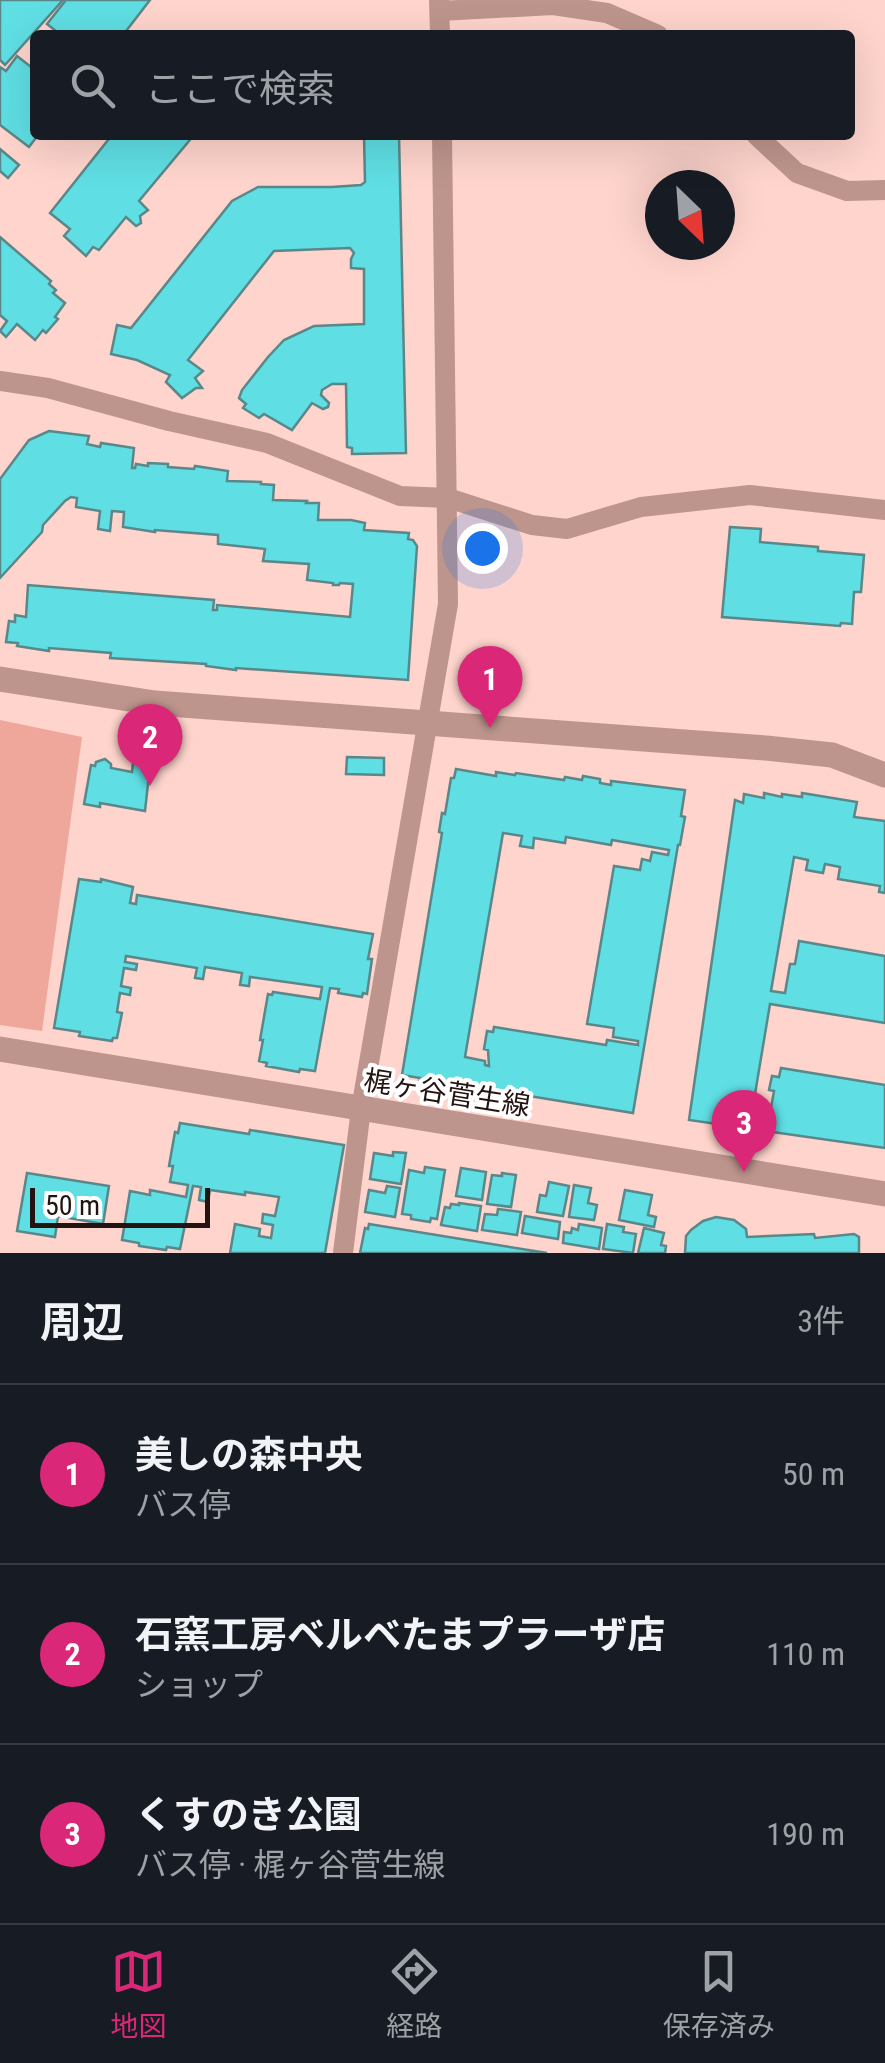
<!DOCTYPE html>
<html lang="ja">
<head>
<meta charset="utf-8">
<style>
	:root { --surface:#171b24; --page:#20242c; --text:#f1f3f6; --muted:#9ea1a6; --line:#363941; --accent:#db2777 }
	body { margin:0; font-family:"Roboto Condensed","Noto Sans JP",sans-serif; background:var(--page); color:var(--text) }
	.compass { position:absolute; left:645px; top:170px; width:90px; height:90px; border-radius:50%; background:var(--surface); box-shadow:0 10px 40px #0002; rotate:155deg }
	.scale { position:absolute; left:30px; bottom:25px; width:180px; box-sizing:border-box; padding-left:10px; border:5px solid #231412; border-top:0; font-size:28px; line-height:35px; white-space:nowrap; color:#231412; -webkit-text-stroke:8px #fff; paint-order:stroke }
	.you { position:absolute; left:482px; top:548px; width:35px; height:35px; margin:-25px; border:8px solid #fff; border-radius:50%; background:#1a73e8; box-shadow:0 0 0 15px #1a73e833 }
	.badge { display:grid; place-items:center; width:65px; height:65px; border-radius:50%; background:var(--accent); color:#fff; font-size:32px; font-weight:700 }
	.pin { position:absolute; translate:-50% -82px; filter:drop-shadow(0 2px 5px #0008) }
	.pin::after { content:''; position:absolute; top:52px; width:35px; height:30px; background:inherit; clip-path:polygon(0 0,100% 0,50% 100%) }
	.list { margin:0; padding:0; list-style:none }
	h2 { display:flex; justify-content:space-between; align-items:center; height:130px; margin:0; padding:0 40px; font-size:42px }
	h2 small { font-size:32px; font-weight:400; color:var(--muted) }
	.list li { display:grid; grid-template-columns:65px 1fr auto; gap:30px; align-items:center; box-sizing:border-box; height:180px; padding:0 40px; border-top:2px solid var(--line) }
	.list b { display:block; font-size:38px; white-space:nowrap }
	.list p { margin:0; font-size:32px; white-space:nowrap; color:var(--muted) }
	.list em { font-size:32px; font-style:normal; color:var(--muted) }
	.icon { flex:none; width:55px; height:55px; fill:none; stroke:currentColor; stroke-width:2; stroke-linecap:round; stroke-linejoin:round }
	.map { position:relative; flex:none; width:885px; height:1253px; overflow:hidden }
	.search { position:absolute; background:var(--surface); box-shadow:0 10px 40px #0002; left:30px; right:30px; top:30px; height:110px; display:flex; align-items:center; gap:25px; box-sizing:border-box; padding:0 35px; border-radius:10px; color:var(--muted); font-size:38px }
	.sheet { height:670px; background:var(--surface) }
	nav { display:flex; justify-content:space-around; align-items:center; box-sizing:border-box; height:140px; border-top:2px solid var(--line); background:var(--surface); font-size:28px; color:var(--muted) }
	nav a { display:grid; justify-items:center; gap:5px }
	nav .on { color:var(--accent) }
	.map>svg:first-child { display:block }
	.green { fill:#eea79a }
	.building { fill:#5fdee3; stroke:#5a8789; stroke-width:2.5; fill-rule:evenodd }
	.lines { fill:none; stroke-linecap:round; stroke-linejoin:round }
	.minor { stroke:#bd958d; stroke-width:20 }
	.tertiary { stroke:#bd958d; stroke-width:25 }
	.labels { text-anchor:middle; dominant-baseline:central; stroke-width:8; stroke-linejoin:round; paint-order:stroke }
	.street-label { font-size:28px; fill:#231412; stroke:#fff }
</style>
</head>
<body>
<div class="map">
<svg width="885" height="1253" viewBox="0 0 885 1253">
	<rect width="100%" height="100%" fill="#fed4cc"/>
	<path class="green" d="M0 720 82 737 42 1031 0 1025Z"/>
	<g class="building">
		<path d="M0 0H63L5 65 0 60Z"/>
		<path d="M66 0H150L123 35H61L47 24Z"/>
		<path d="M17 56 35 70V135H38L29 147 0 125V67L6 71Z"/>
		<path d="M112 135H194L139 201 148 210 140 216 141 223 136 226 126 217 99 250 93 247 86 256 64 236 70 229 50 213Z"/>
		<path d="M364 135H399L406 453 352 454V448L347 447 346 384H332L322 390 321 395 329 403 328 407 323 409 312 403 292 430 264 414 259 418 243 408 246 404 239 398 242 390 268 357 284 340 314 326 364 324V269L351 268V259L354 253 350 248 274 251 188 360 203 371 195 378 202 388H196L182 398 166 382 170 375 137 360 111 354 117 325 131 328 232 201 258 187H332L361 185 365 182Z"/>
		<path d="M0 149 19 165 8 178 0 171Z"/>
		<path d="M0 237 51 281 49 284 56 290 53 293 65 303 55 317 58 319 46 333 43 330 35 340 17 324 6 337 0 331 7 321 0 315Z"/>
		<path d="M49 431 89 436 87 444 100 447 101 443 134 448 132 468H135L136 464 148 466V463L168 464V467L194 469 195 466 228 471 227 481 261 482V484L274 485 273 500 307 501 306 503H319L318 520H351L365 523 364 530 409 533 408 539 413 540 417 546 408 680 236 668V670L206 666V664L110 658 111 653 49 648V651L17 646 18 643 6 642 9 621 15 622V615L26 617 28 585 214 600 213 610H217V605L350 617 353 584 340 583 339 585H333V583L307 580 309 564 263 561 265 549 218 544V535L155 530V532L123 527 124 512 112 511 110 531 98 529 100 511 76 507 77 498 71 497 65 501 43 525 42 532 0 578V479L29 440Z"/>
		<path d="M730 527 761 529 760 542 818 547V551L864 555 861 592H854L852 624 841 623 840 626 722 617Z"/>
		<path d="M347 757 384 758V775L346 774Z"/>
		<path d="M105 759 111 764V768L132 772 133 763 150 766 145 811 100 803V807L84 804 91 765 95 766 96 762Z"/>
		<path d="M456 769 496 776V772L515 775 516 773 564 780 565 777 582 780 583 776 600 779V783L611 785V781L685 790 681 816 685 817 680 845H678L633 1113 462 1085V1088L419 1081 420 1078 402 1075 442 833 439 832 442 813 445 814 451 778H454ZM503 833 522 836 520 846 533 848 534 838 565 843 566 837 611 845 612 840 669 850 668 855 652 852 650 861 642 859 640 870 614 866 587 1024 614 1028 613 1037 638 1041V1045L607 1040 606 1045 494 1027 493 1032 487 1031 484 1049 488 1050 489 1066 485 1065V1061L465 1057Z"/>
		<path d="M764 793 782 797V794L802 797V793L857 802 854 817 885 821V893L879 892 880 886 838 879 840 867 825 864 823 873 806 870 808 860 794 857 771 991 785 993 790 964H795L799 941 885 956V1023L770 1004 753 1106 771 1108 774 1091 769 1090 772 1076 779 1077 781 1068 885 1085V1148L689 1120 735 800 743 803 744 794 764 798Z"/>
		<path d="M79 879 101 882V879L133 887 130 903 136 904 137 895 373 934 368 959H372L367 994 363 993 362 997 338 993 339 989 330 988 315 1071 300 1069 299 1072 266 1066 267 1063 259 1061 263 1040H260L268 994 272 995 273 992 320 999 322 987 250 977 249 986 240 985 242 973 205 967 203 979 195 978 197 968 126 956 125 962 137 964 136 970 124 968 121 986 131 988 130 995 120 993 117 1012 122 1013 117 1038H113L112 1041 79 1036 80 1032 54 1028Z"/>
		<path d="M180 1123 249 1134 250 1130 344 1145 325 1253H230L235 1224 260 1229 259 1236 271 1238 273 1225 262 1223 263 1214 275 1216 279 1197 245 1192V1195L210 1190 208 1202 199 1200 201 1187 193 1186 180 1249 167 1247 166 1250 139 1246V1243L122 1240 130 1191 150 1195V1190L186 1197 188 1185 170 1182 173 1166H169L175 1132 178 1133Z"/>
		<path d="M393 1152 406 1153 401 1184 370 1179 374 1153 393 1156Z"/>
		<path d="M425 1167 445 1170 437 1219 431 1218 430 1222 411 1219V1215L402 1214 409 1170 424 1173Z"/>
		<path d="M461 1168 486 1172 482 1200 456 1196Z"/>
		<path d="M27 1173 109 1186 103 1224 58 1216 55 1237 17 1231Z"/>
		<path d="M502 1173 516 1175 511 1207 487 1204 492 1175 502 1176Z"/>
		<path d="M549 1182 569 1186 563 1216 537 1212 540 1195 546 1196Z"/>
		<path d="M574 1185 591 1188 588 1203 597 1205 594 1220 569 1217Z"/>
		<path d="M387 1186 400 1188 395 1217 365 1212 369 1190 385 1193Z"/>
		<path d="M625 1190 652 1195 648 1215 656 1217 654 1227 619 1220Z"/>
		<path d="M459 1203 481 1206 477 1231 441 1225 445 1207 450 1208 451 1204 459 1205Z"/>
		<path d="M498 1209 521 1212 517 1235 482 1230 485 1214 497 1215Z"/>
		<path d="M525 1216 560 1222 558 1239 522 1233Z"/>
		<path d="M716 1217 734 1220 746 1229 747 1237 814 1234 815 1238 854 1234 859 1237V1253H685L686 1236 691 1230 703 1221Z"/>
		<path d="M369 1224 547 1253H360L365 1228 368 1229Z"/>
		<path d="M579 1224 602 1228 599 1249 563 1243 564 1232 571 1233 572 1228 578 1230Z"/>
		<path d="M607 1224 624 1227 623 1232 636 1234 633 1253 603 1249Z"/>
		<path d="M644 1228 664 1233 661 1245 666 1246 665 1253H638Z"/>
	</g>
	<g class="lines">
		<g class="minor">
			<path d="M439 0 440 35"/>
			<path d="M440 11 553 5 607 13 658 35"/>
			<path d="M756 135 797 173 847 191 885 190"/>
			<path d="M0 381 48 388 169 421 267 443 400 496 448 498 532 525 567 529 641 507 750 495 885 510"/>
			<path d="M343 1253 361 1109 448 604 442 135"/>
		</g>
		<g class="tertiary">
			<path d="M0 679 155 703 766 748 832 755 885 775"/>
			<path d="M0 1049 885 1194"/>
		</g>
	</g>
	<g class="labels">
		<g class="street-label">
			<text transform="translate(447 1093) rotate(9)">梶ヶ谷菅生線</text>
		</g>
	</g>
</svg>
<svg class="compass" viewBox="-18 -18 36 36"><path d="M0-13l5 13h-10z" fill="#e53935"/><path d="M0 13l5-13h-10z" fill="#9ea1a6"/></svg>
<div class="scale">50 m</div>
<div class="you"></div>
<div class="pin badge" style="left:490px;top:728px">1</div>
<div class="pin badge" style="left:150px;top:786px">2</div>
<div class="pin badge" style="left:744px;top:1172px">3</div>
<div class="search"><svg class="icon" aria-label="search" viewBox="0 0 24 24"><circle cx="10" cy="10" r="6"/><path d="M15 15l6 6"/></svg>ここで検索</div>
</div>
<section class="sheet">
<h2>周辺<small>3件</small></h2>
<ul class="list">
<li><span class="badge">1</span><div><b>美しの森中央</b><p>バス停</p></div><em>50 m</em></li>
<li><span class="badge">2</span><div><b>石窯工房ベルベたまプラーザ店</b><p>ショップ</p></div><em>110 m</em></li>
<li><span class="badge">3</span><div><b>くすのき公園</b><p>バス停 · 梶ヶ谷菅生線</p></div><em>190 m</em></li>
</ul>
</section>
<nav>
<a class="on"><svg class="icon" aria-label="map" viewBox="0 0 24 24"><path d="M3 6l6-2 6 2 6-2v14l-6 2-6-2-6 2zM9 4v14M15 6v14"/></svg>地図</a>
<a><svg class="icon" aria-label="directions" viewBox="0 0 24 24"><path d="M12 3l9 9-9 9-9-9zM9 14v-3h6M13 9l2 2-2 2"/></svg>経路</a>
<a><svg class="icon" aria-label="saved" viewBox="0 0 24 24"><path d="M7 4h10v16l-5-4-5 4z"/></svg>保存済み</a>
</nav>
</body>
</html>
